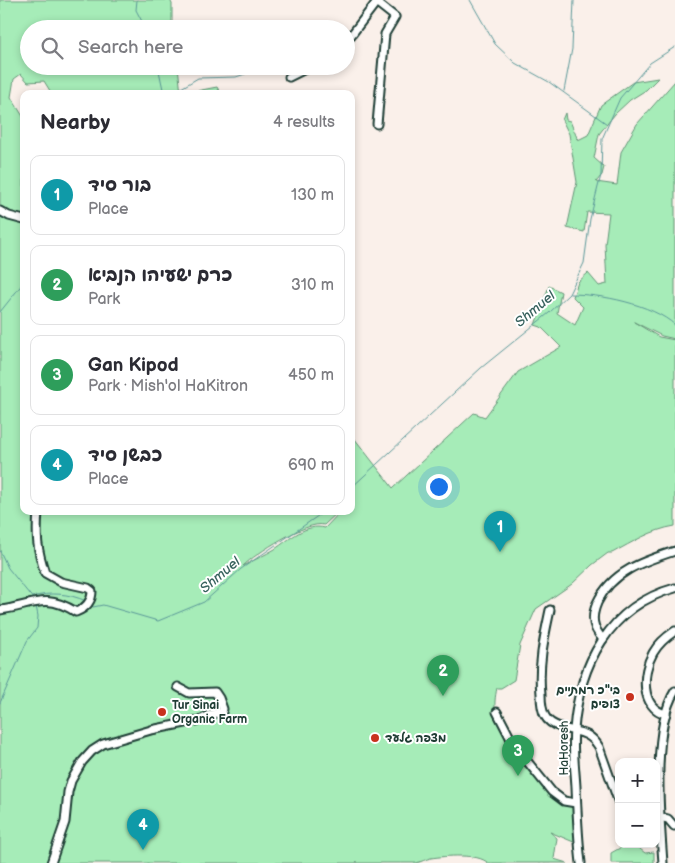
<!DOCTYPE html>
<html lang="en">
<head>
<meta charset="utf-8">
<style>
	:root { --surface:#fff; --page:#f2f2f3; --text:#2b2b33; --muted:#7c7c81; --line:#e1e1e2; --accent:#c8321e }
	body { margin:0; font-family:"Balsamiq Sans","Playpen Sans Hebrew",sans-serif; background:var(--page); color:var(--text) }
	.controls { position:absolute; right:15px; bottom:15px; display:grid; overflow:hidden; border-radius:10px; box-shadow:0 2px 8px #0003 }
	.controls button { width:45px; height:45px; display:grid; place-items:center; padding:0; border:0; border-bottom:1px solid var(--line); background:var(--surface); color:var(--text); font:25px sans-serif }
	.you { position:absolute; left:438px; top:486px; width:18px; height:18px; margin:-12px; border:4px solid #fff; border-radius:50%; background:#1a73e8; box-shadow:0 0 0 8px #1a73e833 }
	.badge { display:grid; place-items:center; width:32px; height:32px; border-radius:50%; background:var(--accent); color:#fff; font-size:16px; font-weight:700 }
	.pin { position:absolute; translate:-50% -41px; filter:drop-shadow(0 1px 2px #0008) }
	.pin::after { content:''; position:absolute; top:26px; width:18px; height:15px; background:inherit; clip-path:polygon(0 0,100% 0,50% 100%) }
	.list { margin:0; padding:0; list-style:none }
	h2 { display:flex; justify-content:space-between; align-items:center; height:65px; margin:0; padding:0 20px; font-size:21px }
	h2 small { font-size:16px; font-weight:400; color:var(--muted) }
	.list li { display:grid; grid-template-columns:32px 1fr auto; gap:15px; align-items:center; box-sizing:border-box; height:80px; margin:0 10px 10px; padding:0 10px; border:1px solid var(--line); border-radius:10px }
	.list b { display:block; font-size:19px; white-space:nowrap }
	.list p { margin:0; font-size:16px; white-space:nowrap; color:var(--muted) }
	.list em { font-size:16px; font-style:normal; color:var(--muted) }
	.icon { flex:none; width:28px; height:28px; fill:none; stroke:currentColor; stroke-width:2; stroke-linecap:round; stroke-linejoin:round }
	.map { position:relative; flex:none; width:675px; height:863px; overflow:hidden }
	.search { position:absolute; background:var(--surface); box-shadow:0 2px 8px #0003; left:20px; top:20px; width:335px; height:55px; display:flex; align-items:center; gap:12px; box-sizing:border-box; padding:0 18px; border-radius:28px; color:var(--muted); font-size:19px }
	.panel { position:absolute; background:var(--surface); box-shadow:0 2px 8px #0003; left:20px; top:90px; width:335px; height:425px; border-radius:10px }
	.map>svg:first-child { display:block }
	.green { fill:#a6ecb8; stroke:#629476 }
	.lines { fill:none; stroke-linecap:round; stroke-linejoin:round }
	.stream { stroke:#5a9798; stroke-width:1 }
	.minor-casing { stroke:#1f3d34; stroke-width:11 }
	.minor { stroke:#fff; stroke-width:7 }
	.poi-dot { fill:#c8321e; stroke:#fff; stroke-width:2 }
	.labels { text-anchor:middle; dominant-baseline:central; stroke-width:4; stroke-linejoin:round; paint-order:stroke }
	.poi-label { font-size:12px; font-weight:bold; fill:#1f3d34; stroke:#fff; text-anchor:start }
	.street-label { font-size:12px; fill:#1f3d34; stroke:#fff }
	.water-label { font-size:14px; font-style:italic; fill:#38625e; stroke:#fff }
</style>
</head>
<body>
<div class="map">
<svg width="675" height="863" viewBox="0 0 675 863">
	<rect width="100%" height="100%" fill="#faf0ea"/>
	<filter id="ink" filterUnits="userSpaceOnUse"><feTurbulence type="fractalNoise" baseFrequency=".02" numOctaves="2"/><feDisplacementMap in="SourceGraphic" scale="10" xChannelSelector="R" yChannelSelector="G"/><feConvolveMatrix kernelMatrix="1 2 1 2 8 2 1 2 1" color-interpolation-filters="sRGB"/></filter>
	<g filter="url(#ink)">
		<g class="green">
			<path d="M0 0H170L172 4V29H29V66H178L181 94 217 87 221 94H52L44 81 28 82 21 74 14 79 11 97 24 118V511H339L324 525C307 520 255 554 243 566 254 560 265 555 275 549 290 539 306 523 325 528L341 511H351V434L393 488 474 413 485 417 518 372 561 347 541 327 535 325 549 286 561 292 557 313 575 325 583 307 573 297 578 282 588 273 599 286 607 284 605 244 609 213 587 212 584 232 567 228 577 182 569 134 562 120 565 113 566 120 570 121 578 140 588 135 601 105 633 82 658 78 646 90 630 100 615 114 599 134 594 158 604 167 602 175 596 182 617 185 621 152 637 124 675 81V339L662 336 634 322 659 337 675 340V526C651 530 633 542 612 553H608L592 565 572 584 536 609 520 645 514 680 501 688H497C495 697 494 705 496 714L552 795 573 805 576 843 550 832 557 838 554 859 567 863H488C478 853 445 856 431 858 426 859 421 862 416 863 397 863 377 863 357 863V861L356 863H0Z"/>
			<path d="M627 844H637L640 849 645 853 654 852V863H611V853Z"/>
		</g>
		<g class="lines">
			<g class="stream">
				<path d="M137 0 136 10 146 29"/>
				<path d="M470 0 495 44 515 63 549 82 607 124"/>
				<path d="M158 66 164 94"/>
				<path d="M564 91 572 49 574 0"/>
				<path d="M171 94 198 78 236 77 269 66"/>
				<path d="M570 294C600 294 652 304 675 325"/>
				<path d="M0 312 24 282"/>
				<path d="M351 488 481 368 549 313 569 294 584 263 590 219 601 175 602 139 620 98 650 63 675 47"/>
				<path d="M0 551 8 568 34 600"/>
				<path d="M32 597C50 592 68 593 86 601"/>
				<path d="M91 605 93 607 103 605 158 621 204 602 241 569 325 511"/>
				<path d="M0 703 27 641 37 628 38 616 36 606"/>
			</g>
			<g class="minor-casing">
				<g id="minor">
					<path d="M376 2 395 17 385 34 377 124"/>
					<path d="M346 42 378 0"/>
					<path d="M289 77 311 66"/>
					<path d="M0 211 9 216 24 220"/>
					<path d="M0 610C32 606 44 592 76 612 86 608 92 602 92 591L88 588 61 582 45 573C37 549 36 537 38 511"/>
					<path d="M550 610C544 638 538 664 541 694 541 701 541 709 545 716 548 722 554 725 560 727 577 733 589 730 599 747L619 803"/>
					<path d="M603 639C592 628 591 617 597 603 612 571 644 561 675 551"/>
					<path d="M497 712 514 745 552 792 564 801 576 803"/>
					<path d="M666 714C640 708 642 672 653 653 658 644 666 637 675 631"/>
					<path d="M660 817 668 819 674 826"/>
					<path d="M51 863 65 822 68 792 71 781 82 762 92 751 103 744 151 730 200 720 212 714 222 712 223 709 219 698 215 692 189 693 178 687"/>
					<path d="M581 863C578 838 577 813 576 787 575 768 572 749 574 730 579 665 609 606 675 588"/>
					<path d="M663 863C660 818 651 729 675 691"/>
				</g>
			</g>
			<use href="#minor" class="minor"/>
		</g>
	</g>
	<g class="poi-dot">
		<circle cx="630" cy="697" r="5"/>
		<circle cx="162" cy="712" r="5"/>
		<circle cx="375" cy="738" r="5"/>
	</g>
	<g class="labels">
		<g class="poi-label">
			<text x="620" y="690" text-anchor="end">בי"כ רמתיים<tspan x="620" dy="14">צופים</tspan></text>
			<text x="172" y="705">Tur Sinai<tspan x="172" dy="14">Organic Farm</tspan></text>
			<text x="385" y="738">מצפה גלעד</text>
		</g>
		<g class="street-label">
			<text transform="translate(564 748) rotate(-90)">HaHoresh</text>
		</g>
		<g class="water-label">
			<text transform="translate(535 309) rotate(-40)">Shmuel</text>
			<text transform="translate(220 575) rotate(-40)">Shmuel</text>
		</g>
	</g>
</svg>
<div class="controls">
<button>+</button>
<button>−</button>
</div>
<div class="you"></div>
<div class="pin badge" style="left:500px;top:552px;background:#0f9aa8">1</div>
<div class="pin badge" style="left:443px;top:696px;background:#2e9e5b">2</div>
<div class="pin badge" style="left:518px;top:776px;background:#2e9e5b">3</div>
<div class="pin badge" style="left:143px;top:850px;background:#0f9aa8">4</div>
<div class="search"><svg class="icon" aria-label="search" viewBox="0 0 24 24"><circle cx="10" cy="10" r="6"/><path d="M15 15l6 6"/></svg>Search here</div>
<section class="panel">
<h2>Nearby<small>4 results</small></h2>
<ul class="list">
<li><span class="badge" style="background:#0f9aa8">1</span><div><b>בור סיד</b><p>Place</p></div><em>130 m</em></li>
<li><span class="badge" style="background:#2e9e5b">2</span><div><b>כרם ישעיהו הנביא</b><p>Park</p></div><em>310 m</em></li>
<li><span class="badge" style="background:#2e9e5b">3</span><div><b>Gan Kipod</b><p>Park · Mish'ol HaKitron</p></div><em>450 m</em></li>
<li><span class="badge" style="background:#0f9aa8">4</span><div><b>כבשן סיד</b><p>Place</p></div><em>690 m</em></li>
</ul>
</section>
</div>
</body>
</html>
